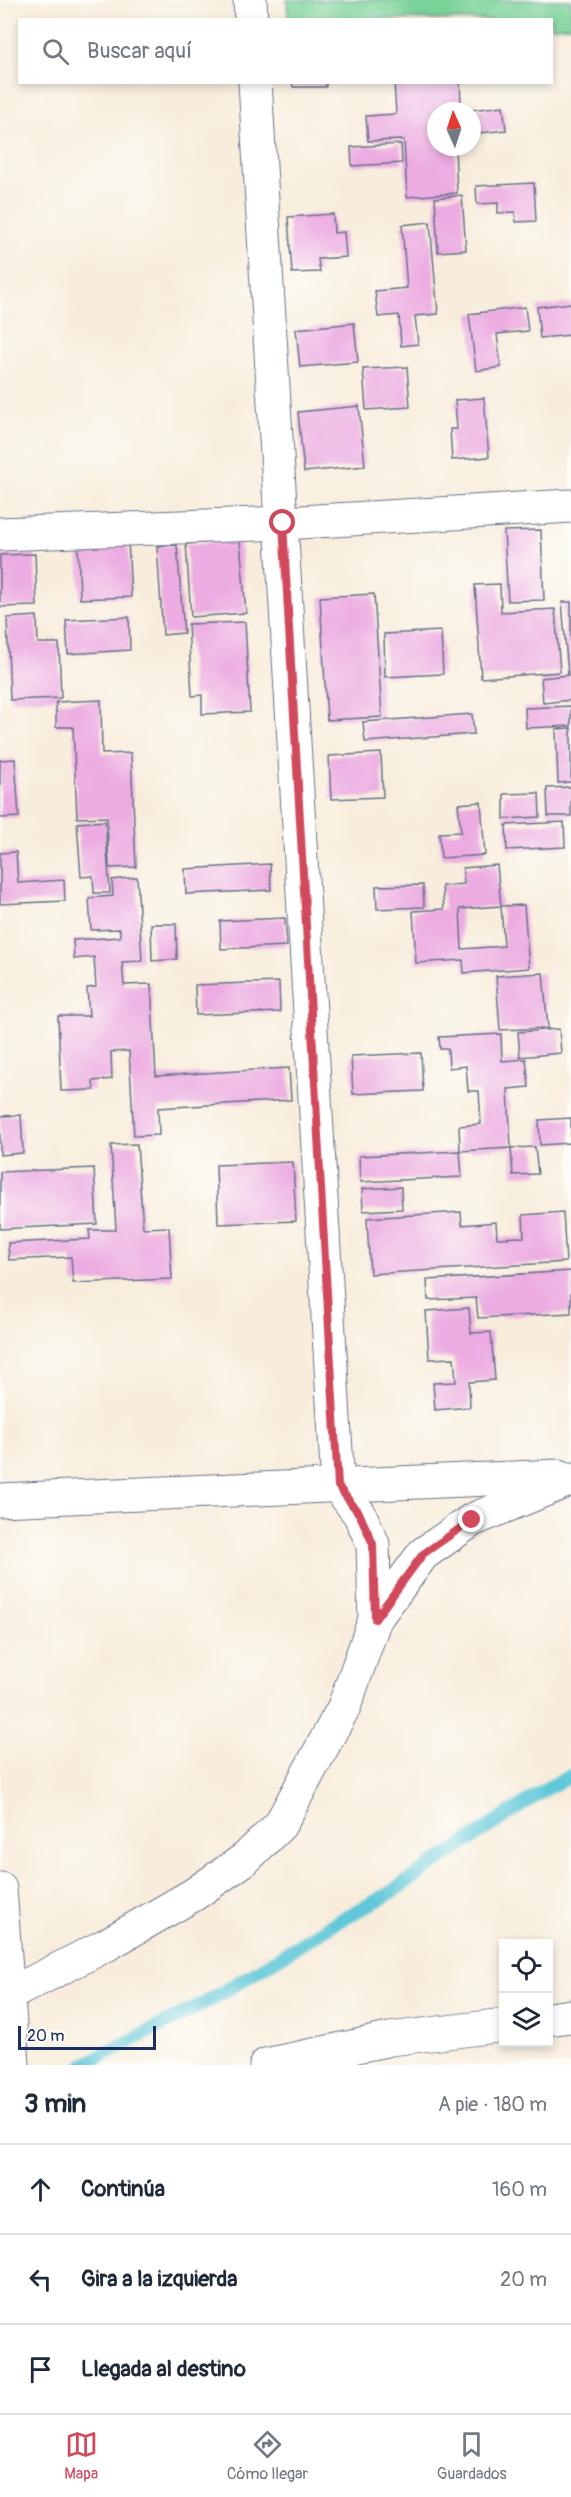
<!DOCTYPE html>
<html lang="es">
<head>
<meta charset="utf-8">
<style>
	:root { --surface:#fff; --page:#f6f6f7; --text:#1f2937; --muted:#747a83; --line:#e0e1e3; --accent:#d1495b }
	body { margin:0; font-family:Pangolin,sans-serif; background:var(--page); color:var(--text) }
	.controls { position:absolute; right:18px; bottom:18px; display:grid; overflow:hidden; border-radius:0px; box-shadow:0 3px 9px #0003 }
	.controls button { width:54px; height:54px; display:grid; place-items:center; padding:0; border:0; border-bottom:2px solid var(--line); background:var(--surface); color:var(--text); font:30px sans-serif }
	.compass { position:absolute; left:427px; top:102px; width:54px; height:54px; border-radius:50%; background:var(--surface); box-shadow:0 3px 9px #0003; rotate:357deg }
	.scale { position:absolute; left:18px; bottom:15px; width:138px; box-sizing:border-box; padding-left:6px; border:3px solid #1b2f5e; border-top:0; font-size:16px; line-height:21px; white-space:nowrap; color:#1b2f5e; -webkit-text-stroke:4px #fdfcf7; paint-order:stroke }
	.stop { position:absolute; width:18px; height:18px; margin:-14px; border:4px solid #d1495b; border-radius:50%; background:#fff }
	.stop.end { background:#d1495b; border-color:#fff; box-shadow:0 2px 6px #0008 }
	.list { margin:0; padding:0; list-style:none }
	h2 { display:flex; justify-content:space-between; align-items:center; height:78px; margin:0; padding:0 24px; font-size:26px }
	h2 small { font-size:20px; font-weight:400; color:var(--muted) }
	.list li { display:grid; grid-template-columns:39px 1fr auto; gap:18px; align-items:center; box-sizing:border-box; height:90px; padding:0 24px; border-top:2px solid var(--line) }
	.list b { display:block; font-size:22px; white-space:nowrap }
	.list em { font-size:20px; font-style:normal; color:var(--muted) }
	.icon { flex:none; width:33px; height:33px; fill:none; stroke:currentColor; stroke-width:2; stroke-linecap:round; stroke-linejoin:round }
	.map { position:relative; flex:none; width:571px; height:2065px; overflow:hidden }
	.search { position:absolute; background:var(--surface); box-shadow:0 3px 9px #0003; left:18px; right:18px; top:18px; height:66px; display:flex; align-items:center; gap:15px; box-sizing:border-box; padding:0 21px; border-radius:0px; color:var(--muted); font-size:22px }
	.sheet { height:348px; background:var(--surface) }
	nav { display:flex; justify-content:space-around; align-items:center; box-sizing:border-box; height:84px; border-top:2px solid var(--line); background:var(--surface); font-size:16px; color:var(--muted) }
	nav a { display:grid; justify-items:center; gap:3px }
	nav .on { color:var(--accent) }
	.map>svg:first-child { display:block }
	.green { fill:#79d298; stroke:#4a807b; stroke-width:1.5 }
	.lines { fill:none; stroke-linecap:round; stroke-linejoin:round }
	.stream { stroke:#5ec7d9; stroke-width:14 }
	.building { fill:#ecabe1 }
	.street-casing { stroke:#68728a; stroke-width:35 }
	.street { stroke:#fff; stroke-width:33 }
	.route { stroke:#d1495b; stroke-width:8 }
</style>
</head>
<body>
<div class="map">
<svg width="571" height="2065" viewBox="0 0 571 2065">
	<rect width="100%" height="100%" fill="#fdfcf7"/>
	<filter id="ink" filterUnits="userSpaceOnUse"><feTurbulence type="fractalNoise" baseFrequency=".0167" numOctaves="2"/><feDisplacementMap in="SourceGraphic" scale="12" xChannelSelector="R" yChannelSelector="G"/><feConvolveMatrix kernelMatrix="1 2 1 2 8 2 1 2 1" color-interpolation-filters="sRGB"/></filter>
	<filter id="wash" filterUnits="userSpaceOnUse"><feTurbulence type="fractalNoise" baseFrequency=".008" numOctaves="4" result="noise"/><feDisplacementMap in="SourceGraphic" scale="24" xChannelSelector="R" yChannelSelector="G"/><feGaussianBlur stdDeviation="1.35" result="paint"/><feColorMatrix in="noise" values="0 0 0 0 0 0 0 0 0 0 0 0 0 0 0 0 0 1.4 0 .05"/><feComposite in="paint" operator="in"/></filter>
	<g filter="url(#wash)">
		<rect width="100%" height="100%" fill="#f8eddc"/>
		<path class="green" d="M287 0H571V26L552 27V20L288 19Z"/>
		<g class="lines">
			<path class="stream" d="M84 2065 207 2002 333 1924 387 1895 549 1787 571 1776"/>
		</g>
		<g id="blocks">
			<g class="building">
				<path d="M292 82H326V87H293Z"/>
				<path d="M394 82H460L461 103 452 104V111H436V147H455L457 193 407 197 404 140 368 141 366 116 396 114Z"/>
				<path d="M503 106 506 130 472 134V110Z"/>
				<path d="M401 144 402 163 352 166 351 147Z"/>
				<path d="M534 183 536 221 516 222 515 212 498 213V203L477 204 476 186Z"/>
				<path d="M462 195 466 250 438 252 435 198Z"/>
				<path d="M333 214 334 233 344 232 346 257 318 259 320 272 292 273 288 217Z"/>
				<path d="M430 222 438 314 415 316 418 344 401 346 399 315 378 317 375 291 407 288 402 225Z"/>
				<path d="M571 303V335L540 338 537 307Z"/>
				<path d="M525 307 528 331 497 334 501 367 476 371 469 314Z"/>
				<path d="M354 323 358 362 300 367 296 329Z"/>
				<path d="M407 367 410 407 366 410 363 369Z"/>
				<path d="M484 398 489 457 452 460 450 429H457L455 400Z"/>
				<path d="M359 406 365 466 304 472 298 412Z"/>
				<path d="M541 530 544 600 508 601 504 531Z"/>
				<path d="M128 540 131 597 80 599 78 543Z"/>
				<path d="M240 540 246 613 191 617 186 544Z"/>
				<path d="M177 545 184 633 163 635 157 546Z"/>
				<path d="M35 554 37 606 0 607V555Z"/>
				<path d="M500 584 501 612 555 609 560 672 481 678 475 585Z"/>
				<path d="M374 594 382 717 327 720 320 597Z"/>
				<path d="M562 602H571V700L543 703 541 678 568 675Z"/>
				<path d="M37 616 38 643H59L61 698 10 700 7 618Z"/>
				<path d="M129 617 130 650 68 654 66 620Z"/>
				<path d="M245 622 250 712 202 714V695L192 696 188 624Z"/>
				<path d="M441 631 443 674 385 677 384 634Z"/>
				<path d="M101 700 102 754 131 753 136 867 109 868 107 817 77 818 73 727H56V702Z"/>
				<path d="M571 706V726L526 728 525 708Z"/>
				<path d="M472 714 474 734 365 742 363 722Z"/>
				<path d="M571 728V782L558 783 556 729Z"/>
				<path d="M381 753 383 797 331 799 329 756Z"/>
				<path d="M15 759 19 817 0 818V760Z"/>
				<path d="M571 787V816H548L547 788Z"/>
				<path d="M539 793 540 817 504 819V794Z"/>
				<path d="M481 802 485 855 441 858 439 833 461 832 458 804Z"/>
				<path d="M105 821 110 893H94L93 876 81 877 77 823Z"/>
				<path d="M564 822 565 847 507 850 506 825Z"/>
				<path d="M16 852 18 883 64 880 65 901 0 904V853Z"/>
				<path d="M270 864 271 890 186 894 185 869Z"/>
				<path d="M497 865 501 906 460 909 462 949 504 946 501 906 524 905 529 968 464 973 463 960 416 963 413 911 444 909 442 886 464 884 463 868Z"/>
				<path d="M137 877 142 961 122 962 124 985 151 984 156 1076 289 1068 291 1100 158 1108 159 1135 134 1136 129 1051 111 1052 112 1079 93 1081 94 1090 61 1091 58 1016H89L87 988 96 987 94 957 74 959 73 940 120 937V929L91 930 89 898 113 896 112 880Z"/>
				<path d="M423 885 424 907 377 909 376 886Z"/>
				<path d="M285 918 287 946 221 949 220 921Z"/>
				<path d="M151 924H176L177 959 152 961Z"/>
				<path d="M543 973 548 1028 500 1030 496 976Z"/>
				<path d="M279 982 280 1012 196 1015 195 985Z"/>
				<path d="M559 1029 561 1053 520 1057 518 1032Z"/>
				<path d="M501 1034 502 1061 526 1059 529 1087 508 1089 511 1148 460 1151 459 1126 481 1124 479 1091H468L466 1066 449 1068 448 1049H440L439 1037Z"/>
				<path d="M421 1053 423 1091 353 1094 351 1056Z"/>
				<path d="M21 1115 23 1153 0 1155V1116Z"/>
				<path d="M571 1118V1143L540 1145 539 1120Z"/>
				<path d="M137 1144 143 1228 169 1227 172 1279 73 1283 71 1257 9 1260 8 1243 90 1239 89 1230H116L111 1145Z"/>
				<path d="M535 1147 538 1174 513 1175 511 1148Z"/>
				<path d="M460 1151 462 1177 360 1182 359 1156Z"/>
				<path d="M293 1162 296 1221 218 1224 216 1165Z"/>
				<path d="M94 1168 97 1224 0 1229V1172Z"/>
				<path d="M401 1187 402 1209 363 1211 362 1189Z"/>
				<path d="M461 1212 462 1225 496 1222 497 1238 524 1237 523 1215 563 1212 566 1262 370 1274 367 1218Z"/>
				<path d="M571 1271V1313L478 1318 476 1298 428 1300 427 1280Z"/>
				<path d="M469 1308 471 1333 491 1332 495 1380 469 1382 470 1407 435 1410 433 1383 456 1382 454 1358 429 1359 426 1311Z"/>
			</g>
		</g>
	</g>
	<g filter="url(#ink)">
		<use href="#blocks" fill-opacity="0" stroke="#68728a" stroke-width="1.5"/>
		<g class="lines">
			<g class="street-casing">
				<g id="street">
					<path d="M250 0 251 20"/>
					<path d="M255 82 338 1486 360 1515 373 1544 375 1619"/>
					<path d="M0 534 283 523 571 506"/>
					<path d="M0 1500 559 1476"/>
					<path d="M0 1889 13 2065"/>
					<path d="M8 1995 106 1945 193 1895 245 1859 280 1825 344 1707 375 1619 423 1554 472 1520 571 1479"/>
					<path d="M548 2019 571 2016"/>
					<path d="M266 2065 390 2039 504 2025"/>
				</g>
			</g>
			<use href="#street" class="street"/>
		</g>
	</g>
	<g class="lines" filter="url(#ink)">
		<path class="route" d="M283 523 338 1486 360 1515 373 1544 375 1619 423 1554 472 1520"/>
	</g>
</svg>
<div class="controls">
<button><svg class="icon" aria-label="locate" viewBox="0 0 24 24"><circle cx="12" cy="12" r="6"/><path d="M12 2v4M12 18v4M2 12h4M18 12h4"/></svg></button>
<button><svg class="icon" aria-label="layers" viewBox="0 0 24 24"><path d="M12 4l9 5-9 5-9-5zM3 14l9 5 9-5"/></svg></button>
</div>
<svg class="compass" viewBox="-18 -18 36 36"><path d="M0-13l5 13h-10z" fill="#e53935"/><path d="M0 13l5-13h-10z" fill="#747a83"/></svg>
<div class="scale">20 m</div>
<div class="stop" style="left:283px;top:523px"></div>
<div class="stop end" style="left:472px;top:1520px"></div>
<div class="search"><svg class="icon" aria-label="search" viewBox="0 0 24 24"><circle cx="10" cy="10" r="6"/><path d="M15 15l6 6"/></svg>Buscar aquí</div>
</div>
<section class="sheet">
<h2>3 min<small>A pie · 180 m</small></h2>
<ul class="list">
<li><svg class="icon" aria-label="ahead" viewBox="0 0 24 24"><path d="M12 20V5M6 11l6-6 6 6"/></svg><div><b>Continúa</b></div><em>160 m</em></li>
<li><svg class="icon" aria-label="left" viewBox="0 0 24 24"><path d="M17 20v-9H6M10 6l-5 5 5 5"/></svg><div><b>Gira a la izquierda</b></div><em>20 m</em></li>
<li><svg class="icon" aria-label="arrive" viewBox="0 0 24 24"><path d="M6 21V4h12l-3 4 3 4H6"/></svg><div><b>Llegada al destino</b></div></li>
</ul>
</section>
<nav>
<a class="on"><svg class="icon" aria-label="map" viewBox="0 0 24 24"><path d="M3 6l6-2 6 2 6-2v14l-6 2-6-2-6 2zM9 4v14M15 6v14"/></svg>Mapa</a>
<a><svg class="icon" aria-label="directions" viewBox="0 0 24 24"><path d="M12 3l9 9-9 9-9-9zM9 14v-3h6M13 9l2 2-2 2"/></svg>Cómo llegar</a>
<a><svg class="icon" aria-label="saved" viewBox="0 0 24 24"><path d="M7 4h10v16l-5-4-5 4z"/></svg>Guardados</a>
</nav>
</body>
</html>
